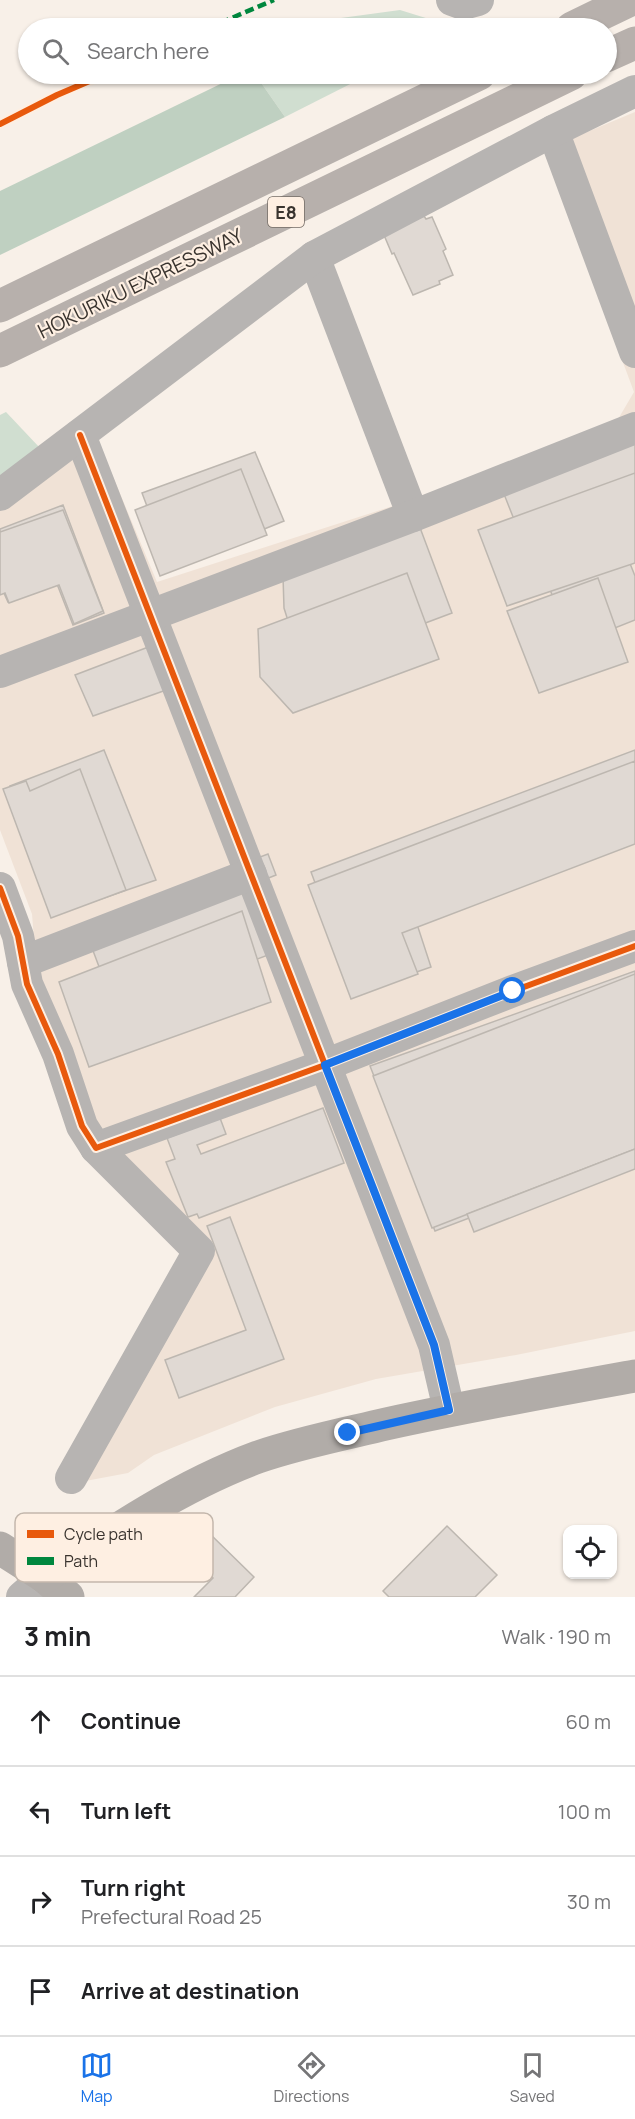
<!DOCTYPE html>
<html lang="en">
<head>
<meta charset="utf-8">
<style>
	:root { --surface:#fff; --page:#f6f6f6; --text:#202124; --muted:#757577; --line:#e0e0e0; --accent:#1a73e8 }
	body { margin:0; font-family:Manrope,sans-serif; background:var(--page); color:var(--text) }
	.controls { position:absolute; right:18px; bottom:18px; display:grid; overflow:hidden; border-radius:12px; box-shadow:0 2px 4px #0004 }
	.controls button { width:54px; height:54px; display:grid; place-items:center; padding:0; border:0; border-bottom:2px solid var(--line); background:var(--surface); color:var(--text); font:30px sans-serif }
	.stop { position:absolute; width:18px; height:18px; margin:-14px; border:4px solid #1a73e8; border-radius:50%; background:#fff }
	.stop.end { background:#1a73e8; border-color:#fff; box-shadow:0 2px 6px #0008 }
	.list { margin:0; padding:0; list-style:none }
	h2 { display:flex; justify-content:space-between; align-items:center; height:78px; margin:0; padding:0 24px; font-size:26px }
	h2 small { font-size:20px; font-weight:400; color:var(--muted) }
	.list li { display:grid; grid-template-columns:39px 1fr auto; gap:18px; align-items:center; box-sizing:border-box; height:90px; padding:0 24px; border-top:2px solid var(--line) }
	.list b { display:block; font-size:22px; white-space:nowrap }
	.list p { margin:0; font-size:20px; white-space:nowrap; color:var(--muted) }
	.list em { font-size:20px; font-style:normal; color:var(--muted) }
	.icon { flex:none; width:33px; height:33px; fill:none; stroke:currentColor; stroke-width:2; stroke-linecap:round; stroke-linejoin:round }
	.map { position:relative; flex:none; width:635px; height:1597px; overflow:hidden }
	.search { position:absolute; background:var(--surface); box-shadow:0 2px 4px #0004; left:18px; right:18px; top:18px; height:66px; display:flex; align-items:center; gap:15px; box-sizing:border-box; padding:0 21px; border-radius:33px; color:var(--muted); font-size:22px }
	.sheet { height:438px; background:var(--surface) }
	nav { display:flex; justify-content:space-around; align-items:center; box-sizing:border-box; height:84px; border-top:2px solid var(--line); background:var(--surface); font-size:16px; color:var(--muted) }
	nav a { display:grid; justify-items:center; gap:3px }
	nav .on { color:var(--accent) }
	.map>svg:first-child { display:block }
	.industrial { fill:#f0e2d6 }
	.green { fill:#d0ded0 }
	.forest { fill:#bfd0c1 }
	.building { fill:#e0d9d3; stroke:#bdb7b0; stroke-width:1.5 }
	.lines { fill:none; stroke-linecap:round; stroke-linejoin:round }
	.minor { stroke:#b7b4b2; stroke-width:32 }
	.major { stroke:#b1aca8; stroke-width:33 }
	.highway { stroke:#b7b0ac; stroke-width:33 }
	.quiet { stroke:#00873e; stroke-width:4.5; stroke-dasharray:9 4.5; stroke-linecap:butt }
	.cycleway-casing { stroke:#feefe2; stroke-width:10 }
	.cycleway { stroke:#e8590c; stroke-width:6 }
	.route { stroke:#1a73e8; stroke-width:8 }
	.labels { text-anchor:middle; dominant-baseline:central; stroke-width:4.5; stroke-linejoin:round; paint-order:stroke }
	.shield { fill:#feefe2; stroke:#746b64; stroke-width:1.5 }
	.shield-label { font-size:18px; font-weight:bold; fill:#39332e }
	.street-label { font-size:20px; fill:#39332e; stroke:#feefe2 }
	.key { fill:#feefe2; stroke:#c3b7ac; stroke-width:1.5 }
	.key-label { font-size:16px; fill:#39332e }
</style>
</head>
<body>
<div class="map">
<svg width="635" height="1597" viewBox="0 0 635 1597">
	<rect width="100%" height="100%" fill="#f8f0e8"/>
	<path class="industrial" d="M635 112V1331L516 1355 376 1379 275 1407 154 1455 128 1473 80 1482 207 1245 89 1125 38 988 32 914 0 830V510L64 459 96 436 157 582 396 505 614 426 634 392 544 150Z"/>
	<g class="green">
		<path d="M400 10 458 28H323L341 18Z"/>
		<path d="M255 74H370L285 117Z"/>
		<path d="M6 412 39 447 0 477V415Z"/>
	</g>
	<path class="forest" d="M241 74H255L285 117 0 255V191Z"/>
	<g class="building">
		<path d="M424 216 426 219 432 217 446 249 443 251 453 275 439 281 440 284 413 295 394 253 392 254 384 235Z"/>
		<path d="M635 436V524L617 531 635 576V620L572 645 541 567 534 570 502 489Z"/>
		<path d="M255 452 284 521 170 567 142 493Z"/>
		<path d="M241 469 267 535 160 576 135 510Z"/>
		<path d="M635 473V563L507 606 478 530Z"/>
		<path d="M63 505 104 613 73 625 57 584 8 602 3 591 0 592V529Z"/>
		<path d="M63 510 103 611 74 624 59 585 9 603 5 593 0 595V532Z"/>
		<path d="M419 525 452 613 316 664 296 639 289 624 284 608 283 576Z"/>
		<path d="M407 573 439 659 293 713 260 677 258 629Z"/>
		<path d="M598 578 628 662 539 693 507 611Z"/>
		<path d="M151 646 169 689 93 716 75 675Z"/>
		<path d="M104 750 156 880 60 913 10 786Z"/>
		<path d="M635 750V831L414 915 431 967 356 993 311 872Z"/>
		<path d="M635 761V844L402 933 418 974 351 999 308 885Z"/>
		<path d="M80 769 126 890 51 918 3 789 26 781 30 791Z"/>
		<path d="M268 854 276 875 266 879 292 946 116 1012 83 924Z"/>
		<path d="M242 911 271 1002 89 1067 59 982Z"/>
		<path d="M635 971V1155L435 1231 370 1066Z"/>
		<path d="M635 974V1149L432 1228 373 1076Z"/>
		<path d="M323 1108 344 1163 199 1218 197 1214 188 1217 166 1162 175 1159 167 1138 220 1118 226 1134 197 1145 201 1154Z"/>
		<path d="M635 1149V1169L474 1232 467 1214Z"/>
		<path d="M230 1217 284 1359 179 1398 165 1360 246 1330 207 1226Z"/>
		<path d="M447 1526 497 1575 475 1597H389L383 1591Z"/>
		<path d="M209 1533 254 1577 235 1597H194L213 1578 189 1554Z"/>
	</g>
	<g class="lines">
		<g class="minor">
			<path d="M452 0 463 4 478 0"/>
			<path d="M553 131 635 352"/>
			<path d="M314 257 413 516"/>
			<path d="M80 435 434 1345 449 1410"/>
			<path d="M0 495 314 257 553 131 635 91"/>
			<path d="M0 672 413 516 635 428"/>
			<path d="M0 888 18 936 27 984 58 1054 82 1126 96 1148 325 1065 513 991 635 946"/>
			<path d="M23 962 251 874"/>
			<path d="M71 1478 199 1251 96 1148"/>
			<path d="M22 1597 45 1577"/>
		</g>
		<g class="major">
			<path d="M0 1548 45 1577 68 1597"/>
			<path d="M45 1577C112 1532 182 1485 258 1457 298 1443 344 1434 386 1424 468 1406 552 1391 635 1376"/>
		</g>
		<g class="highway">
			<path d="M572 28 630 0"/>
			<path d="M606 56 635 43"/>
			<path d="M0 306 479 74"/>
			<path d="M0 351 571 74"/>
		</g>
		<path class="quiet" d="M208 28 274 0"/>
		<g class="cycleway-casing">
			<g id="cycleway">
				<path d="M0 124 57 95 106 74"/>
				<path d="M80 435 434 1345 449 1410"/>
				<path d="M0 888 18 936 27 984 58 1054 82 1126 96 1148 325 1065 513 991 635 946"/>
			</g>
		</g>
		<use href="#cycleway" class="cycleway"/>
	</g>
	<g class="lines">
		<path class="route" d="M348 1433 449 1410 434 1345 325 1065 513 991"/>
	</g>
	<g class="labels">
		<rect class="shield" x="268" y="197" width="36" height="30" rx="4.5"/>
		<g class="shield-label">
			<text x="286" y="212">E8</text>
		</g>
		<g class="street-label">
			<text transform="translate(140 283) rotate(-26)">HOKURIKU EXPRESSWAY</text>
		</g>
	</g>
	<rect x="15" y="1513" width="198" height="69" rx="9" class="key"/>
	<rect x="27" y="1530" width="27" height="8" fill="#e8590c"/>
	<rect x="27" y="1557" width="27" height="8" fill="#00873e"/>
	<g class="key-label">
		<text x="64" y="1540">Cycle path</text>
		<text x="64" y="1567">Path</text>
	</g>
</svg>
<div class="controls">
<button><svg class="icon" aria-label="locate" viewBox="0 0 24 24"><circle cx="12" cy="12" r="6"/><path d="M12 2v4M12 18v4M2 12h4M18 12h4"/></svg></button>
</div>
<div class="stop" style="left:513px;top:991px"></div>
<div class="stop end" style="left:348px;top:1433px"></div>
<div class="search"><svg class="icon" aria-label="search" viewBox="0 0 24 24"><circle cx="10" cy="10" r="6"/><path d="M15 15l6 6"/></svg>Search here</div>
</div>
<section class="sheet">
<h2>3 min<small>Walk · 190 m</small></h2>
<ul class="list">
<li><svg class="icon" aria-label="ahead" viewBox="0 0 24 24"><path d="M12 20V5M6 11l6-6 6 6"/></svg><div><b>Continue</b></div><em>60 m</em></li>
<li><svg class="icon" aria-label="left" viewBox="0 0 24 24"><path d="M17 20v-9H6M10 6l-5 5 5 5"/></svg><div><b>Turn left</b></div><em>100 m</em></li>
<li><svg class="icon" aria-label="right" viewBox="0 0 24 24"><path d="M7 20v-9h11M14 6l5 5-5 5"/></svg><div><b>Turn right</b><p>Prefectural Road 25</p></div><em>30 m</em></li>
<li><svg class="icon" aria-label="arrive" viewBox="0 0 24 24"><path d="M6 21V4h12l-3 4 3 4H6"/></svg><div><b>Arrive at destination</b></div></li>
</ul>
</section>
<nav>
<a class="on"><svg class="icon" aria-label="map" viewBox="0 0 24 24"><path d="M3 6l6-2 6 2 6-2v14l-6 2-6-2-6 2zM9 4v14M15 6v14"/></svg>Map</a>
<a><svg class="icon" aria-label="directions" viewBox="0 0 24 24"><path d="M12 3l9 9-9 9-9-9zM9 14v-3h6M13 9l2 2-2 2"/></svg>Directions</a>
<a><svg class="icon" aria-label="saved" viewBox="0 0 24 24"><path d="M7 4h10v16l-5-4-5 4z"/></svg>Saved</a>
</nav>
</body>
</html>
